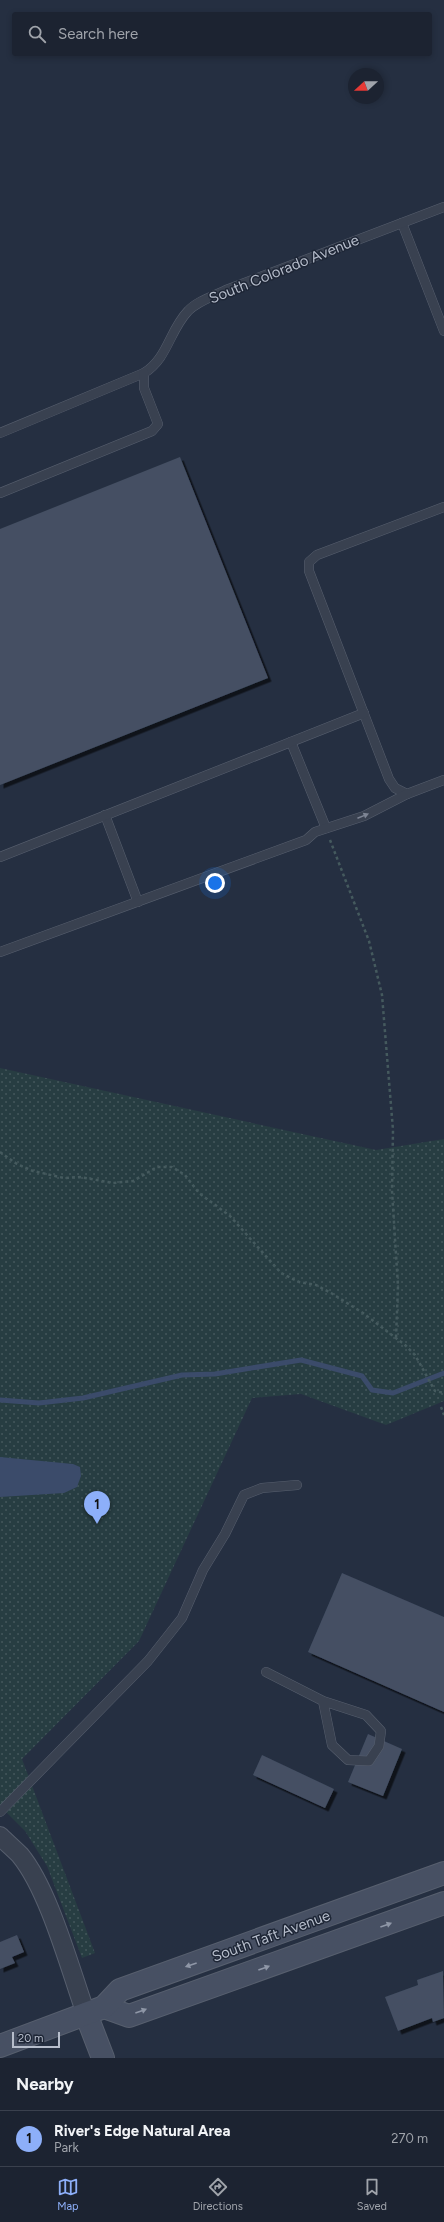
<!DOCTYPE html>
<html lang="en">
<head>
<meta charset="utf-8">
<style>
	:root { --surface:#1c2331; --page:#252b39; --text:#f1f3f6; --muted:#a0a4ab; --line:#3a404d; --accent:#8daff9 }
	body { margin:0; font-family:Figtree,sans-serif; background:var(--page); color:var(--text) }
	.compass { position:absolute; left:348px; top:68px; width:36px; height:36px; border-radius:50%; background:var(--surface); box-shadow:0 2px 6px #0003; rotate:249deg }
	.scale { position:absolute; left:12px; bottom:10px; width:48px; box-sizing:border-box; padding-left:4px; border:2px solid #b6bdcb; border-top:0; font-size:11px; line-height:14px; white-space:nowrap; color:#b6bdcb; -webkit-text-stroke:3px #1e2636; paint-order:stroke }
	.you { position:absolute; left:215px; top:883px; width:14px; height:14px; margin:-10px; border:3px solid #fff; border-radius:50%; background:#1a73e8; box-shadow:0 0 0 6px #1a73e833 }
	.badge { display:grid; place-items:center; width:26px; height:26px; border-radius:50%; background:var(--accent); color:#111; font-size:13px; font-weight:700 }
	.pin { position:absolute; translate:-50% -33px; filter:drop-shadow(0 1px 2px #0008) }
	.pin::after { content:''; position:absolute; top:21px; width:14px; height:12px; background:inherit; clip-path:polygon(0 0,100% 0,50% 100%) }
	.list { margin:0; padding:0; list-style:none }
	h2 { display:flex; justify-content:space-between; align-items:center; height:52px; margin:0; padding:0 16px; font-size:17px }
	h2 small { font-size:13px; font-weight:400; color:var(--muted) }
	.list li { display:grid; grid-template-columns:26px 1fr auto; gap:12px; align-items:center; box-sizing:border-box; height:56px; padding:0 16px; border-top:1px solid var(--line) }
	.list b { display:block; font-size:15px; white-space:nowrap }
	.list p { margin:0; font-size:13px; white-space:nowrap; color:var(--muted) }
	.list em { font-size:13px; font-style:normal; color:var(--muted) }
	.icon { flex:none; width:22px; height:22px; fill:none; stroke:currentColor; stroke-width:2; stroke-linecap:round; stroke-linejoin:round }
	.map { position:relative; flex:none; width:444px; height:2058px; overflow:hidden }
	.search { position:absolute; background:var(--surface); box-shadow:0 2px 6px #0003; left:12px; right:12px; top:12px; height:44px; display:flex; align-items:center; gap:10px; box-sizing:border-box; padding:0 14px; border-radius:4px; color:var(--muted); font-size:15px }
	.sheet { height:108px; background:var(--surface) }
	nav { display:flex; justify-content:space-around; align-items:center; box-sizing:border-box; height:56px; border-top:1px solid var(--line); background:var(--surface); font-size:11px; color:var(--muted) }
	nav a { display:grid; justify-items:center; gap:2px }
	nav .on { color:var(--accent) }
	.map>svg:first-child { display:block }
	.park { fill:url(#park-dots) }
	.water { fill:#3b4b6a }
	.lines { fill:none; stroke-linecap:round; stroke-linejoin:round }
	.stream { stroke:#3b4b6a; stroke-width:5 }
	.building { fill:#444f63; filter:url(#shadow) }
	.lane-casing { stroke:#575f6e; stroke-width:10 }
	.street-casing { stroke:#575f6e; stroke-width:20 }
	.secondary-casing { stroke:#575f6e; stroke-width:24 }
	.path { stroke:#455a5e; stroke-width:2.5; stroke-dasharray:3 3; stroke-linecap:butt }
	.lane { stroke:#394150; stroke-width:9 }
	.street { stroke:#394150; stroke-width:18 }
	.secondary { stroke:#475063; stroke-width:22 }
	.oneway { fill:#7e8594 }
	.oneway2 { fill:#8f97a7 }
	.labels { text-anchor:middle; dominant-baseline:central; stroke-width:3; stroke-linejoin:round; paint-order:stroke }
	.street-label { font-size:15px; fill:#b6bdcb; stroke:#1e2636 }
</style>
</head>
<body>
<div class="map">
<svg width="444" height="2058" viewBox="0 0 444 2058">
	<defs>
		<pattern id="park-dots" width="8" height="8" patternUnits="userSpaceOnUse"><rect width="8" height="8" fill="#273d42"/><path d="M2 2h.1M6 6h.1" fill="none" stroke="#44575c" stroke-width="1.8" stroke-linecap="round"/></pattern>
		<filter id="shadow"><feDropShadow dx="3.5" dy="3.5" stdDeviation="0" flood-color="#0009"/></filter>
	</defs>
	<rect width="100%" height="100%" fill="#252f41"/>
	<path class="park" d="M0 1068 376 1150 444 1139V1401L386 1425 301 1394 252 1398 139 1641 22 1759 95 1953 82 1958 47 1866 25 1831 0 1806Z"/>
	<path class="water" d="M0 1457 73 1464 80 1467 81 1476 77 1487 64 1493 0 1497Z"/>
	<g class="lines">
		<path class="stream" d="M0 1400 39 1403 83 1398 182 1375 215 1374 301 1360 362 1376 372 1390 393 1393 444 1373"/>
	</g>
	<g class="building">
		<path d="M180 457 268 678 0 785V529Z"/>
		<path d="M342 1573 444 1617V1712L308 1652Z"/>
		<path d="M368 1734 402 1749 383 1796 348 1782Z"/>
		<path d="M262 1755 334 1789 325 1808 253 1775Z"/>
		<path d="M17 1935 24 1952 12 1957 15 1963 0 1969V1942Z"/>
		<path d="M443 1971 444 2018 433 2022 432 2018 398 2031 385 1997 418 1985 417 1980Z"/>
	</g>
	<g class="lines">
		<g class="lane-casing">
			<g id="lane">
				<path d="M402 223 444 331"/>
				<path d="M0 433 144 373C168 358 169 331 188 311 197 301 214 296 226 290L444 207"/>
				<path d="M0 493 152 431 158 424 144 388V373"/>
				<path d="M444 507 317 555 309 562V571L389 779 395 788 407 794 444 780"/>
				<path d="M291 742 326 828"/>
				<path d="M105 815 138 902"/>
				<path d="M0 857 364 713"/>
				<path d="M0 952 306 840 315 832 364 816 407 794"/>
				<path d="M266 1672 323 1701 332 1745 348 1760 369 1761 379 1746 381 1731 366 1715 323 1701"/>
				<path d="M0 1812 148 1661 182 1618 203 1570 225 1534 244 1495 262 1488 297 1485"/>
			</g>
		</g>
		<g class="street-casing">
			<path id="street" d="M0 1836C6 1842 14 1849 20 1855 49 1890 70 1969 86 2014"/>
		</g>
		<g class="secondary-casing">
			<g id="secondary">
				<path d="M104 2007 129 2016 444 1903"/>
				<path d="M86 2014 103 2058"/>
				<path d="M0 2046 104 2007 120 1990 444 1873"/>
			</g>
		</g>
		<g class="path">
			<path d="M330 840 369 941 382 995 393 1130 392 1191 398 1286 396 1338"/>
			<path d="M0 1152 17 1164 33 1171 64 1178 80 1177 113 1183 133 1181 157 1167H172L185 1175 199 1193 230 1216 281 1273 299 1282 316 1285 331 1293 363 1313 405 1345 415 1355 435 1391 444 1393"/>
			<path d="M441 1407 444 1415"/>
		</g>
		<use href="#lane" class="lane"/>
		<use href="#street" class="street"/>
		<use href="#secondary" class="secondary"/>
	</g>
	<defs><path id="oneway-solid" d="M-6-.8H1V-3.2L6.5 0L1 3.2V.8H-6Z"/></defs>
	<use class="oneway" href="#oneway-solid" transform="translate(363 816) rotate(-22)"/>
	<g class="oneway2">
		<use href="#oneway-solid" transform="translate(386 1925) rotate(-20)"/>
		<use href="#oneway-solid" transform="translate(191 1965) rotate(161)"/>
		<use href="#oneway-solid" transform="translate(264 1968) rotate(-20)"/>
		<use href="#oneway-solid" transform="translate(141 2011) rotate(-20)"/>
	</g>
	<g class="labels">
		<g class="street-label">
			<text transform="translate(284 269) rotate(-22)">South Colorado Avenue</text>
			<text transform="translate(271 1936) rotate(-20)">South Taft Avenue</text>
		</g>
	</g>
</svg>
<svg class="compass" viewBox="-18 -18 36 36"><path d="M0-13l5 13h-10z" fill="#e53935"/><path d="M0 13l5-13h-10z" fill="#a0a4ab"/></svg>
<div class="scale">20 m</div>
<div class="you"></div>
<div class="pin badge" style="left:97px;top:1524px">1</div>
<div class="search"><svg class="icon" aria-label="search" viewBox="0 0 24 24"><circle cx="10" cy="10" r="6"/><path d="M15 15l6 6"/></svg>Search here</div>
</div>
<section class="sheet">
<h2>Nearby<small></small></h2>
<ul class="list">
<li><span class="badge">1</span><div><b>River's Edge Natural Area</b><p>Park</p></div><em>270 m</em></li>
</ul>
</section>
<nav>
<a class="on"><svg class="icon" aria-label="map" viewBox="0 0 24 24"><path d="M3 6l6-2 6 2 6-2v14l-6 2-6-2-6 2zM9 4v14M15 6v14"/></svg>Map</a>
<a><svg class="icon" aria-label="directions" viewBox="0 0 24 24"><path d="M12 3l9 9-9 9-9-9zM9 14v-3h6M13 9l2 2-2 2"/></svg>Directions</a>
<a><svg class="icon" aria-label="saved" viewBox="0 0 24 24"><path d="M7 4h10v16l-5-4-5 4z"/></svg>Saved</a>
</nav>
</body>
</html>
